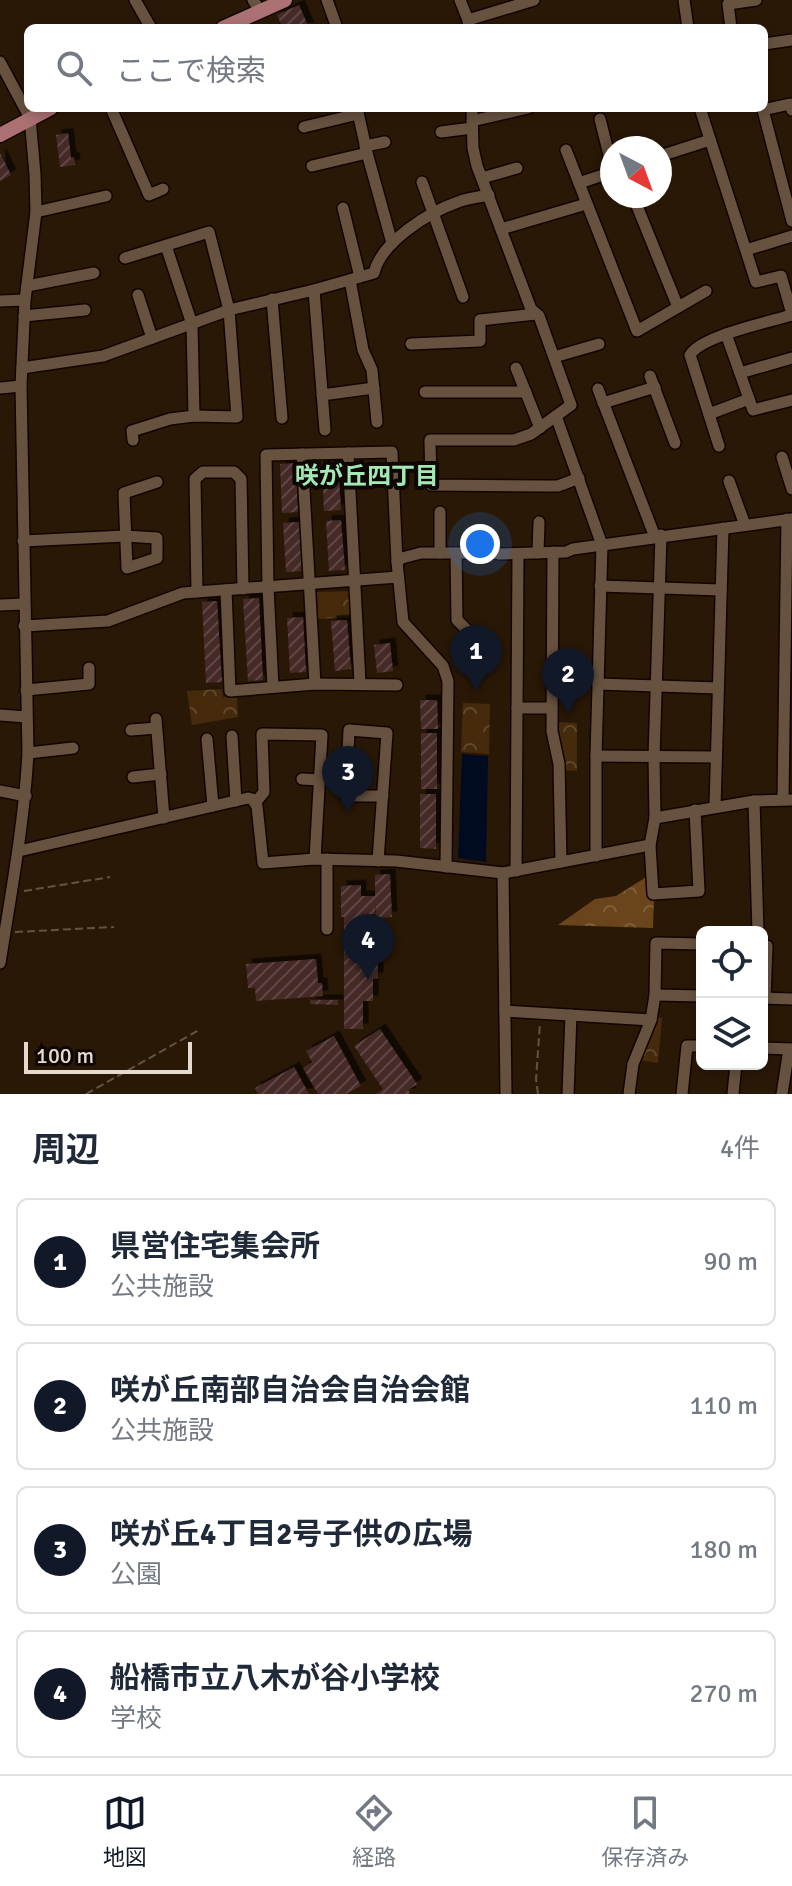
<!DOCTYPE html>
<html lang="ja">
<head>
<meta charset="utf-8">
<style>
	:root { --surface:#fff; --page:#f6f6f7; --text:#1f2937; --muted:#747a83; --line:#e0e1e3; --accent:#111827 }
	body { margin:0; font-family:Signika,"Noto Sans JP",sans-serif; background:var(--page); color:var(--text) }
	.controls { position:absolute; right:24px; bottom:24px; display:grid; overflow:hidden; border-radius:12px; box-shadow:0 4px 12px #0003 }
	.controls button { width:72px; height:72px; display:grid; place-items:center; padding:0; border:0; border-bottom:2px solid var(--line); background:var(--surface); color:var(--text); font:40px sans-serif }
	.compass { position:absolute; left:600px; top:136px; width:72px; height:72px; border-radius:50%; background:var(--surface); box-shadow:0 4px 12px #0003; rotate:139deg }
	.scale { position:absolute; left:24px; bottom:20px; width:168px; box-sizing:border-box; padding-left:8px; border:4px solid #e6dacf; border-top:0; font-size:22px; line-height:28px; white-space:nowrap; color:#e6dacf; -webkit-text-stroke:6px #0d0602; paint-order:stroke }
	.you { position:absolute; left:480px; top:544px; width:28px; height:28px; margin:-20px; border:6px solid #fff; border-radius:50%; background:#1a73e8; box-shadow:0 0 0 12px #1a73e833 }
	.badge { display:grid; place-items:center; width:52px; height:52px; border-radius:50%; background:var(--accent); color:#fff; font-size:26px; font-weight:700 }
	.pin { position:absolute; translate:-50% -66px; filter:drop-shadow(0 2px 4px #0008) }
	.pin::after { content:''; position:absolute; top:42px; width:28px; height:24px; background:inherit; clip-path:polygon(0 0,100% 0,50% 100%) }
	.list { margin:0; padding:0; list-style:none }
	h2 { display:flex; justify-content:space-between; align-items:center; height:104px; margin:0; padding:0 32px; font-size:34px }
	h2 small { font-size:26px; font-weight:400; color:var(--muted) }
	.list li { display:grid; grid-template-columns:52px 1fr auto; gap:24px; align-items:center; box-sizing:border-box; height:128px; margin:0 16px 16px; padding:0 16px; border:2px solid var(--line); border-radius:12px }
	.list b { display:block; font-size:30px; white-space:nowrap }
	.list p { margin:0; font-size:26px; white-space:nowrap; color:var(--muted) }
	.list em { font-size:26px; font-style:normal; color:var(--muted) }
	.icon { flex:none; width:44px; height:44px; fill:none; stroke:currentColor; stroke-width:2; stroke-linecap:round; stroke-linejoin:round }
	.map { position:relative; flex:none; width:792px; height:1094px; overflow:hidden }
	.search { position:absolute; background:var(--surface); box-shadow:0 4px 12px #0003; left:24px; right:24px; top:24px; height:88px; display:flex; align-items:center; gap:20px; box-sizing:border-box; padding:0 28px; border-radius:12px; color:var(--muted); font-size:30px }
	.sheet { height:680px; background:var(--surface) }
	nav { display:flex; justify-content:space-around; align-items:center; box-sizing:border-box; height:112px; border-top:2px solid var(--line); background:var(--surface); font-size:22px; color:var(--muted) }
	nav a { display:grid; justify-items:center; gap:4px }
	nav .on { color:var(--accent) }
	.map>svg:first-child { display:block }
	.forest { fill:url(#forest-crowns) }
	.park { fill:url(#park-crowns) }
	.water { fill:#000b21 }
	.building { fill:url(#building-hatch); filter:url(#shadow) }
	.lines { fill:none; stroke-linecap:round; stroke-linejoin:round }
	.minor-casing { stroke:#120400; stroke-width:14 }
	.major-casing { stroke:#120400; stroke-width:17 }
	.path { stroke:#635343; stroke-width:2; stroke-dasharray:8 4; stroke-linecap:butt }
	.minor { stroke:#67523f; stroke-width:11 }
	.major { stroke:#ab7173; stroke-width:14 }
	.labels { text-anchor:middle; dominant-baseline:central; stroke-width:8; stroke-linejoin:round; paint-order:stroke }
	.neighbourhood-label { font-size:24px; font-weight:bold; fill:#a2e9b6; stroke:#0d0602 }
</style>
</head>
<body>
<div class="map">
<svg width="792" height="1094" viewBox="0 0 792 1094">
	<defs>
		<pattern id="forest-crowns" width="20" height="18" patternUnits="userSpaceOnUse" patternTransform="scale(2)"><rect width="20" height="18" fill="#6a441a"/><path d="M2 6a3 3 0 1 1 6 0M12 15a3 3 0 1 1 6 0" fill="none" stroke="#7f5e3a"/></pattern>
		<pattern id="park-crowns" width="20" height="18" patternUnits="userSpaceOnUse" patternTransform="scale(2)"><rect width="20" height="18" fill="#452a0b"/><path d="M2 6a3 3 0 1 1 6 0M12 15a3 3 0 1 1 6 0" fill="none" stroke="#60482e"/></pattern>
		<pattern id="building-hatch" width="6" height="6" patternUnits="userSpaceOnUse" patternTransform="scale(2)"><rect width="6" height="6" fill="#442928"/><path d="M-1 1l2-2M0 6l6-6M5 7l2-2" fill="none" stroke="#5f4746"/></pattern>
		<filter id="shadow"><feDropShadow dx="5.5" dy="-5.5" stdDeviation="0" flood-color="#0009"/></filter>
	</defs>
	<rect width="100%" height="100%" fill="#2a1806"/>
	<path class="forest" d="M648 876 654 898 653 928 558 925 595 899 616 896Z"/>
	<g class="park">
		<path d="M351 591 352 617 318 619 317 592Z"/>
		<path d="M222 689 223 697 237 696 238 717 192 725 187 691Z"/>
		<path d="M463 703 490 704 489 754 461 752Z"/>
		<path d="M556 722 577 723V771L564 770Z"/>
		<path d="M656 1017 662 1018 658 1063 639 1060Z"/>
	</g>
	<path class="water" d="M462 754 488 756 486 862 458 858Z"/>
	<g class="building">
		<path d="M299 5 309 28H283L277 15Z"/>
		<path d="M68 133 71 158 74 157 75 165 60 167 56 135Z"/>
		<path d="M0 153 11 175 0 181Z"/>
		<path d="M338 461 341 510 324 511 322 462Z"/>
		<path d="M296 463 298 512 282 513 280 464Z"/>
		<path d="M341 520 345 570 329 571 326 521Z"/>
		<path d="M299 522 302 571 286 572 283 523Z"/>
		<path d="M259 598 263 680 248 681 243 599Z"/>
		<path d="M217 601 222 682 206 683 202 602Z"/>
		<path d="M303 617 306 672 290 673 287 618Z"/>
		<path d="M347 620 351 669 335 671 331 621Z"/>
		<path d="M390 643 393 671 377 673 374 645Z"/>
		<path d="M420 700H437L438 729H421Z"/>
		<rect x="421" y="733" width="16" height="56"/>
		<path d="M420 794H436V849L420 848Z"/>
		<path d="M390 874 392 917 376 918V904L375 914 362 915V935H368V932L378 931V978L373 979V1001H363V1029H344V917H341V886L361 885V896H375V875Z"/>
		<path d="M316 959 318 983H322L323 996 256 1001 255 988H248L246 964Z"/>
		<path d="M310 1000H338V1005L310 1004Z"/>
		<path d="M380 1029 417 1084 408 1090 411 1094H376L383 1089 354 1046Z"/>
		<path d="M334 1036 361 1086 346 1094H318L303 1068 312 1062 306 1051Z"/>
		<path d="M294 1067 309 1094H258L255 1088Z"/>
	</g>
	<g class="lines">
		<g class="minor-casing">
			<g id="minor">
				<path d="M135 0 151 28"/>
				<path d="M253 0 260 11"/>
				<path d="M327 0 337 28"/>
				<path d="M460 0 468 20 469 28"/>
				<path d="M684 0 688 28"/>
				<path d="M468 20 534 0"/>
				<path d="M731 28 728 4 756 0"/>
				<path d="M764 44 792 40"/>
				<path d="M0 62 30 118 35 174 36 212 25 300 21 386 28 753C24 824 11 893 0 963"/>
				<path d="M111 108 149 195 163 189"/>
				<path d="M357 108 367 153 392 243"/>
				<path d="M472 108 473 148 477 166 531 309 539 316 571 405 531 434 514 440H430L431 485 547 486H558L579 478"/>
				<path d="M700 108 756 282 781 276 792 314"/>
				<path d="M792 110 790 104 763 110 792 221"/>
				<path d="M600 119 612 167"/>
				<path d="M472 121 528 108"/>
				<path d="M304 127 358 114"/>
				<path d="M441 132 472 128"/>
				<path d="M365 146 385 142"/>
				<path d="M566 150 637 331 706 291"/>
				<path d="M660 156 710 140"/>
				<path d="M312 166 367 153"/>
				<path d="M482 178 517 168"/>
				<path d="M422 182 463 297"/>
				<path d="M579 183 612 172"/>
				<path d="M633 196 678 307"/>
				<path d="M343 208 360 277"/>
				<path d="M36 212 106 196"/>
				<path d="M501 229 586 204"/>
				<path d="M166 246 192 324 194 416"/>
				<path d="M746 250 792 236"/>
				<path d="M125 258 209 232 229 310 237 417 194 416 170 419 132 431 133 440"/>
				<path d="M350 280 363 350 372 370 377 422"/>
				<path d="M27 286 94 273"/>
				<path d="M314 290 325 430"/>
				<path d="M138 295 152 338"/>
				<path d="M272 299 282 418"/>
				<path d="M0 301 25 300"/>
				<path d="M24 316 85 310"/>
				<path d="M726 334 753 410 792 400"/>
				<path d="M411 344 480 341V320L536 314"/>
				<path d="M554 357 599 344"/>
				<path d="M22 368 103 356 229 310 314 290 374 273C381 242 429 212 458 202 468 198 479 197 489 195"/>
				<path d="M516 368 540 428"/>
				<path d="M740 373 792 358"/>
				<path d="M650 376 675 443"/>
				<path d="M0 388 21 386"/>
				<path d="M598 389 655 537"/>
				<path d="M425 392H526"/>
				<path d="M322 395 374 388"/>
				<path d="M603 403 655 387"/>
				<path d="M709 414 749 399"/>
				<path d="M556 416 602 545 596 756V856"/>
				<path d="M719 446 690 355C701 336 769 322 792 315"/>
				<path d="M348 453 360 683"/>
				<path d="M302 454 315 684"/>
				<path d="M782 457 792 489"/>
				<path d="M729 481 745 525"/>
				<path d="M23 541 125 536 157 538V558L127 568 124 493 157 482"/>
				<path d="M553 552 552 731 559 764 561 862"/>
				<path d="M440 553V512"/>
				<path d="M456 553 457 620 474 637"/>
				<path d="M538 553 539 522"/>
				<path d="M600 586 721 590"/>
				<path d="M226 590 230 691 315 684 397 685"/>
				<path d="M197 592 195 479 203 472H234L241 479 243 589"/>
				<path d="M0 605 24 604"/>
				<path d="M24 626 108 621 183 593 398 577"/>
				<path d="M598 684 718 688"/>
				<path d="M273 687 268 587 266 455 392 452 397 562"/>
				<path d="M26 690 89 684V668"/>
				<path d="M517 708H552"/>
				<path d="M0 715 26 717"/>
				<path d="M156 719 164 818"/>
				<path d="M131 730 156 728"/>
				<path d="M232 736 236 801"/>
				<path d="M207 739 213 806"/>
				<path d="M28 753 73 748"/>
				<path d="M596 756 716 757"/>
				<path d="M133 777 161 774"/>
				<path d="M302 779 320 780"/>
				<path d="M0 791 26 796"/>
				<path d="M783 799 787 519"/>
				<path d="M754 801 758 932"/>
				<path d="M255 803 264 792 262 734 322 735 315 859"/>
				<path d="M715 807 723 528"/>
				<path d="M655 818 754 801 792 800"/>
				<path d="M650 845 653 894 699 891 695 810"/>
				<path d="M19 851 248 798 252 799 257 806 263 863 315 859 396 861 503 873 650 845 655 818 654 757 661 535"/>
				<path d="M378 861 387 733 349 730 346 796H383"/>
				<path d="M446 867 448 681 443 666 403 622 397 562 402 558 421 553H495L500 554 566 552 573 549 792 519"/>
				<path d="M516 871 518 554"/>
				<path d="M503 873 506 1094"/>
				<path d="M327 929V859"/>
				<path d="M762 946H767L765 998"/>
				<path d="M655 995 702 996"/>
				<path d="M762 998 792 999"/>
				<path d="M505 1011 651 1020"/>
				<path d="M762 1048 792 1049"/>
				<path d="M568 1094 571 1015"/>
				<path d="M629 1094 633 1064 651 1020 655 995 656 943 702 944"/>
				<path d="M682 1094 687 1046H702"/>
				<path d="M733 1094 736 1064"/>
				<path d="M782 1094 789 1049"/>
			</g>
		</g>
		<g class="major-casing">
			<g id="major">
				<path d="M223 28 285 0"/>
				<path d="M0 135 51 108"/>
			</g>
		</g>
		<g class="path">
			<path d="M24 891 110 877"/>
			<path d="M15 932 114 927"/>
			<path d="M86 1094 199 1030"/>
			<path d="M538 1094 536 1079 540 1023"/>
		</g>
		<use href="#minor" class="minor"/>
		<use href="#major" class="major"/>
	</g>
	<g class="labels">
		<g class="neighbourhood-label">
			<text x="367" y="476">咲が丘四丁目</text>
		</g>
	</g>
</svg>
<div class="controls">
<button><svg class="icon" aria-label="locate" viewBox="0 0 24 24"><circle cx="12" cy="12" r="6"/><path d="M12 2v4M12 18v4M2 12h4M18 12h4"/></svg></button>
<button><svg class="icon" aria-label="layers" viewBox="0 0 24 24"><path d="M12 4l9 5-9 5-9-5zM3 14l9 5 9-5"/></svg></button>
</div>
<svg class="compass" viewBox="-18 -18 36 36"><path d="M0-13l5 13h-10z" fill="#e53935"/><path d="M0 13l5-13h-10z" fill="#747a83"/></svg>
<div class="scale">100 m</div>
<div class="you"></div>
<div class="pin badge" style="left:476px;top:691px">1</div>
<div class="pin badge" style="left:568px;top:714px">2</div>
<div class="pin badge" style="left:348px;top:812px">3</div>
<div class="pin badge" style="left:368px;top:980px">4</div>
<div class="search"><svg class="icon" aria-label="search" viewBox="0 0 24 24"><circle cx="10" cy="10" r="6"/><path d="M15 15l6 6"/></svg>ここで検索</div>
</div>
<section class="sheet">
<h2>周辺<small>4件</small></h2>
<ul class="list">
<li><span class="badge">1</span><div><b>県営住宅集会所</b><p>公共施設</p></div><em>90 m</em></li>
<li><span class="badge">2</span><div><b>咲が丘南部自治会自治会館</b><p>公共施設</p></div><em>110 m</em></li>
<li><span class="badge">3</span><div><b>咲が丘4丁目2号子供の広場</b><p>公園</p></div><em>180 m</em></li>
<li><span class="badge">4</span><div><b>船橋市立八木が谷小学校</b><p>学校</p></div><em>270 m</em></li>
</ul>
</section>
<nav>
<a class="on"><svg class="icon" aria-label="map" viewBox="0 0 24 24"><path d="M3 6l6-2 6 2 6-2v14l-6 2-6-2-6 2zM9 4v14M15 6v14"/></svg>地図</a>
<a><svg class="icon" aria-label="directions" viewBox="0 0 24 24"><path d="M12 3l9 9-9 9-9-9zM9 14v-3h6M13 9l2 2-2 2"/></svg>経路</a>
<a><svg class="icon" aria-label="saved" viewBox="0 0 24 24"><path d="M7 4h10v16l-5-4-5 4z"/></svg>保存済み</a>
</nav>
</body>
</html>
